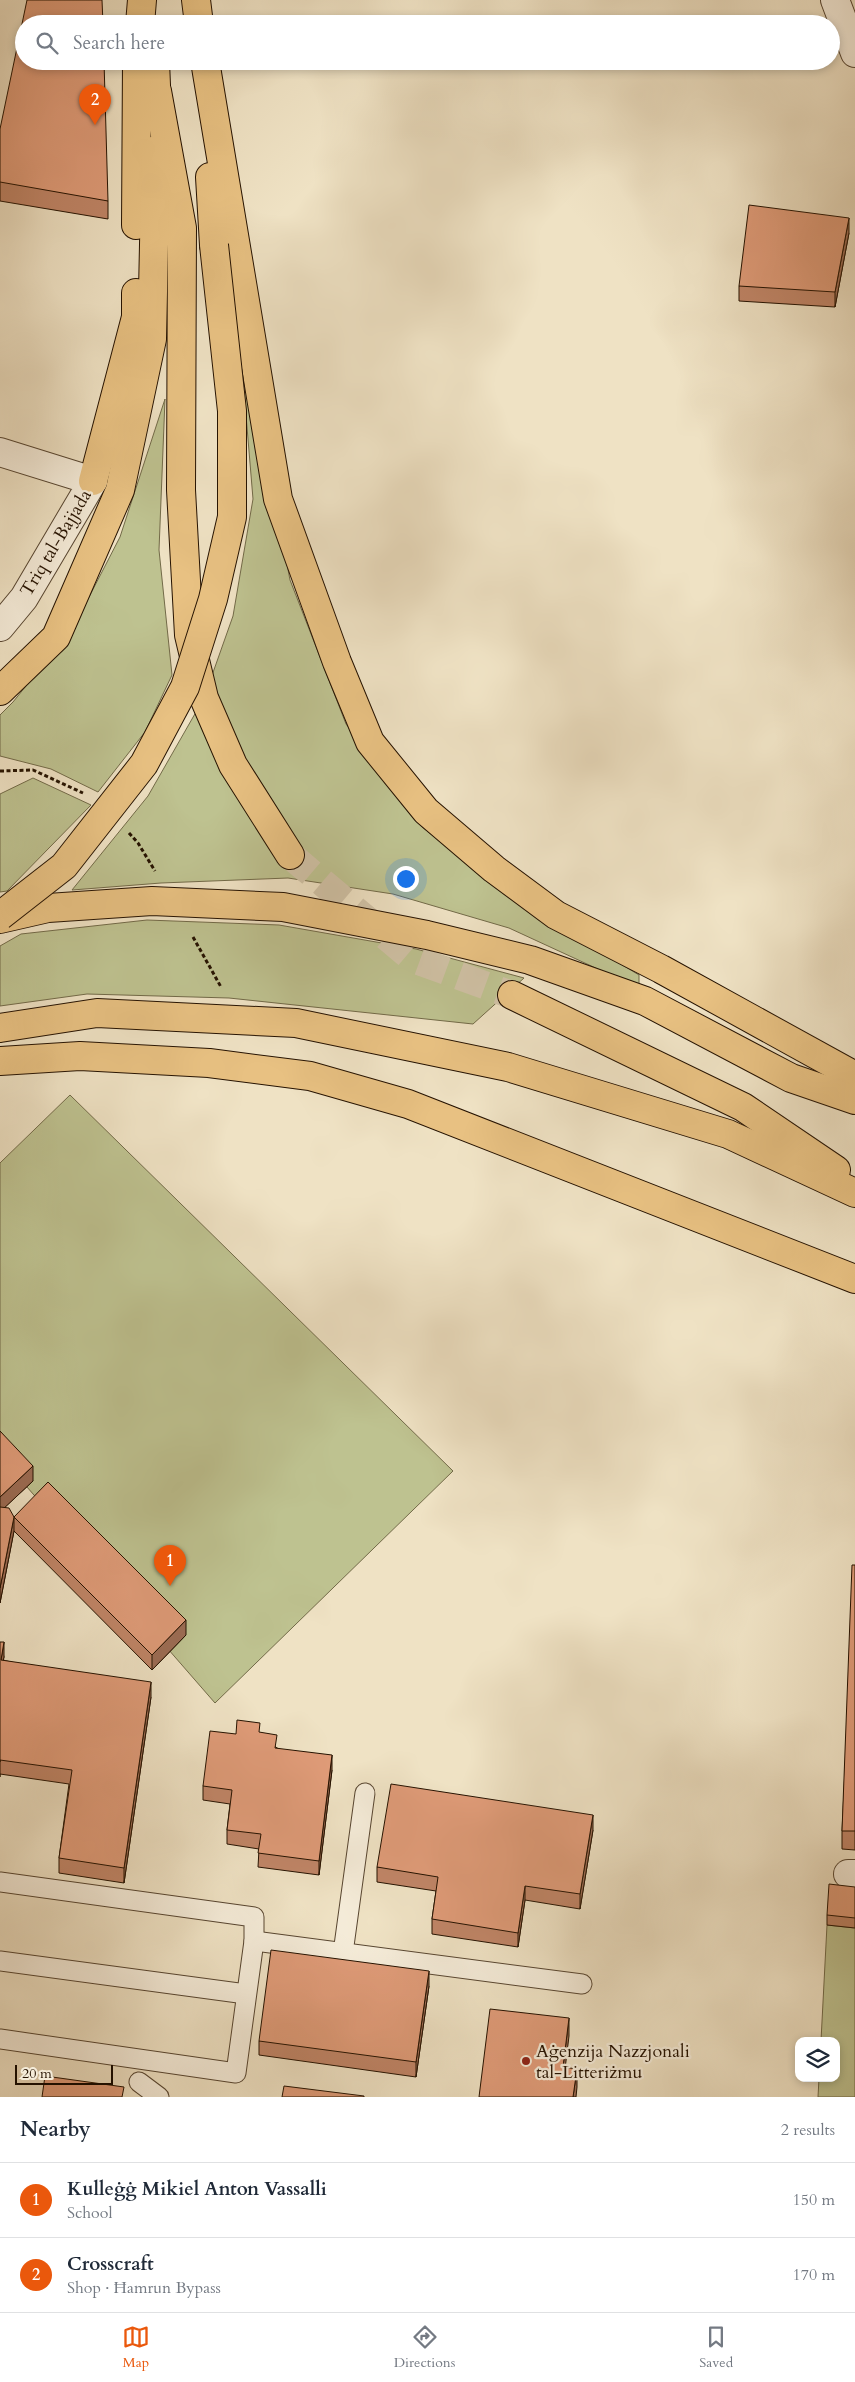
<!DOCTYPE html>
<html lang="en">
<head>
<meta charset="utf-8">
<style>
	:root { --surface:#fff; --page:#f2f2f3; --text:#1f2937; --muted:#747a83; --line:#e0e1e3; --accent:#ea580c }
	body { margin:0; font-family:Cardo,serif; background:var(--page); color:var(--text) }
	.controls { position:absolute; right:15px; bottom:15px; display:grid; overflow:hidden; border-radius:10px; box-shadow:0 2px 8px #0003 }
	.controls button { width:45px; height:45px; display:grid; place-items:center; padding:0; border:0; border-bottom:1px solid var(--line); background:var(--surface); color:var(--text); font:25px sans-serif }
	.scale { position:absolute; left:15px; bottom:12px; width:98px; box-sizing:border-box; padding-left:5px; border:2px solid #251200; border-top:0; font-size:14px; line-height:18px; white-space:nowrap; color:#251200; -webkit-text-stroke:4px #f5ecd9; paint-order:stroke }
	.you { position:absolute; left:405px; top:878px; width:18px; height:18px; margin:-12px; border:4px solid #fff; border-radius:50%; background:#1a73e8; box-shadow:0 0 0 8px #1a73e833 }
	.badge { display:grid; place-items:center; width:32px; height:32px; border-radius:50%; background:var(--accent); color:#fff; font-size:16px; font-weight:700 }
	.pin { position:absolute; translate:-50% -41px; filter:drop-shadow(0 1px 2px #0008) }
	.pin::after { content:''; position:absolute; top:26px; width:18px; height:15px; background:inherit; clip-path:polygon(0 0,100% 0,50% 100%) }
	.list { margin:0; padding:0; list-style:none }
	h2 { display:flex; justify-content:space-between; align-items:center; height:65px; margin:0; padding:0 20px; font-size:21px }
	h2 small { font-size:16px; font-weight:400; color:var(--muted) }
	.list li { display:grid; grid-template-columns:32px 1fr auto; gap:15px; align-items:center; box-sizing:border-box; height:75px; padding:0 20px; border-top:1px solid var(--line) }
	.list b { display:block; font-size:19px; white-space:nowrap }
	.list p { margin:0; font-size:16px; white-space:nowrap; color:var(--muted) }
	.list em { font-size:16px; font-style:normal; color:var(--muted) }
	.icon { flex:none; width:28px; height:28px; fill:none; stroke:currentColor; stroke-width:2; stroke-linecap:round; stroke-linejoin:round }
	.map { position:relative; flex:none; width:855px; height:2097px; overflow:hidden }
	.search { position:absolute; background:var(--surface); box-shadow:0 2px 8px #0003; left:15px; right:15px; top:15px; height:55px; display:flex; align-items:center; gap:12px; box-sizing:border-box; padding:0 18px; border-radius:28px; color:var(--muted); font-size:19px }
	.sheet { height:215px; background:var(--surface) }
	nav { display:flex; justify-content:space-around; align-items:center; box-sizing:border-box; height:70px; border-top:1px solid var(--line); background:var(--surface); font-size:14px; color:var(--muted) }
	nav a { display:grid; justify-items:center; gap:2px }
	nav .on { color:var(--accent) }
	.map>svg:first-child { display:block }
	.green { fill:#bec290; stroke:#726a48 }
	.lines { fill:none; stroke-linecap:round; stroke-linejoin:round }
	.highway-tunnel { stroke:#d1c3a7; stroke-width:28; stroke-dasharray:28 14; stroke-linecap:butt }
	.lane-casing { stroke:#584631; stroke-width:21 }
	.street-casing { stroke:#584631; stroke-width:30 }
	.highway-casing { stroke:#251200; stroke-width:30 }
	.path { stroke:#251200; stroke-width:3; stroke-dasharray:4 2.5; stroke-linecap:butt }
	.lane { stroke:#f5ecd9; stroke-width:19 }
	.street { stroke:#f5ecd9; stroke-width:28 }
	.highway { stroke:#e8c182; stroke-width:28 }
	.highway-bridge-casing { stroke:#251200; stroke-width:30; stroke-linecap:butt }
	.highway-bridge { stroke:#e8c182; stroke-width:28 }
	.wall { fill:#c08567; stroke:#251200 }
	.shaded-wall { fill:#9c6c54; stroke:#251200 }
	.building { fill:#df9b78; stroke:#251200 }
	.poi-dot { fill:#8f2418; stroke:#f5ecd9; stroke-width:2 }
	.labels { text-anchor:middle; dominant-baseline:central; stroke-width:4.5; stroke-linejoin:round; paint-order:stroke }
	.street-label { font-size:18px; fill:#251200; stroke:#f5ecd9 }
	.poi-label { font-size:18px; fill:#251200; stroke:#f5ecd9; text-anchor:start }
</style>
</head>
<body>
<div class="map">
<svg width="855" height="2097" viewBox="0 0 855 2097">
	<rect width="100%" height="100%" fill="#efe2c4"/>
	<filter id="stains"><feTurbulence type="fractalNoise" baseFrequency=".004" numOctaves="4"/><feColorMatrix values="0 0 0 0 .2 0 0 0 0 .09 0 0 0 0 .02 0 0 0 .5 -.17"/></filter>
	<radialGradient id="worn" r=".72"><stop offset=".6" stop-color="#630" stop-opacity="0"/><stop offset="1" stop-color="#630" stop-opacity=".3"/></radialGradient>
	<g class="green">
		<path d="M236 295 290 580 346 724 422 827 521 904 639 975V988L509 928 393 894 288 878 161 883 72 890 148 796 204 698 233 616 253 499Z"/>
		<path d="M165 399 159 550 172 675 145 732 98 792 51 769 0 756V715L13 702 73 628 120 537Z"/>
		<path d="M33 778 91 805 7 891 0 892V794Z"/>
		<path d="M147 920 279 925 416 949 524 978 473 1024 229 998 87 994 0 1006V946L21 934Z"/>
		<path d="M70 1095 453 1471 215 1703 0 1456V1163Z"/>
		<path d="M827 1925 855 1928V2097H818L819 2078H836V2041H821Z"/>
	</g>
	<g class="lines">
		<path class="highway-tunnel" d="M290 855 413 959 512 995"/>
		<g class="lane-casing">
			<g id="lane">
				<path d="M0 1882 254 1917V1941L236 2073 0 2039"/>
				<path d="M254 1941 582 1984"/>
				<path d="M343 1953 365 1793"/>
				<path d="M0 1961 246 1994"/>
				<path d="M139 2082 159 2097"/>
			</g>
		</g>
		<g class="street-casing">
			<g id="street">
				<path d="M835 0 855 53"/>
				<path d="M0 452 93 481 24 598 0 627"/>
				<path d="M848 1874H855"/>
			</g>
		</g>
		<g class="highway-casing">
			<g id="highway">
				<path d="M196 0 199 24"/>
				<path d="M140 24 142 0"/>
				<path d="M155 61 157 110"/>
				<path d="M205 61 278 499 337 662 370 742 426 811 494 869 556 915 661 969 855 1076"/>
				<path d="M157 91 182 228 181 490 189 635 204 698 233 765 290 855"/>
				<path d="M210 177 214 245"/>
				<path d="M136 225 137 61"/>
				<path d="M93 481 136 317V293"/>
				<path d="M0 691 56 637 120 490 152 339 156 150"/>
				<path d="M0 919 48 908 152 901 283 907 427 935 530 960 645 1001 791 1078 855 1100"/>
				<path d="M512 995 743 1107 836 1170"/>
				<path d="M0 1028 97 1013 296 1023 508 1067 728 1134 855 1193"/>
				<path d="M0 1061 80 1056 209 1063 310 1076 408 1104 855 1279"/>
			</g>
		</g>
		<g class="path">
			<path d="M0 771 33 770 83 793"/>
			<path d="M129 833 138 843 155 871"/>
			<path d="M193 937 221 987"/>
		</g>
		<use href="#lane" class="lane"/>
		<use href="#street" class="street"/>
		<use href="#highway" class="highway"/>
		<g class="highway-bridge-casing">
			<path id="highway-bridge" d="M0 916 64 866 144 764 185 687 213 599 232 517V411L214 245"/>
		</g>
		<use href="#highway-bridge" class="highway-bridge"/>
	</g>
	<g class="wall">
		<path d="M0 129 108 201V219L0 201Z"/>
		<path d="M849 233 835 307 739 301V286Z"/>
		<path d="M0 1431 33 1481 5 1507 14 1517 186 1635 152 1670 14 1531 0 1603Z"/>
		<path d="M855 1565V1850L842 1849V1831Z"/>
		<path d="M0 1642 4 1657 3 1660 151 1697 124 1883 59 1873V1858L69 1784 0 1774V1777Z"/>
		<path d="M260 1733 277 1748 332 1770 319 1875 258 1867 259 1849 227 1844V1830L230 1804 203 1800V1786L236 1734Z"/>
		<path d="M593 1830 580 1909 525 1900 518 1947 432 1934V1919L436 1891 377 1882V1867Z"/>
		<path d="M855 1887V1928L827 1925V1915Z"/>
		<path d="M429 1986 416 2077 259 2055V2041Z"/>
	</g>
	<g class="shaded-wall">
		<path d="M849 218V233L835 307V292Z"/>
		<path d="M33 1466V1481L0 1512V1497Z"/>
		<path d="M14 1517V1531L0 1603V1588Z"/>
		<path d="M186 1620V1635L152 1670V1655Z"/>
		<path d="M4 1642V1657L1 1675V1660Z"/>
		<path d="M151 1682V1697L124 1883V1868Z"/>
		<path d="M332 1755V1770L319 1875V1861Z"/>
		<path d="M593 1815V1830L580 1909V1894Z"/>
		<path d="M525 1886V1900L518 1947V1933Z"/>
		<path d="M429 1971V1986L416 2077V2062Z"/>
		<path d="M569 2018V2036L563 2086V2067Z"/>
		<path d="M577 2069V2087L576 2097H573Z"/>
	</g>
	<g class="building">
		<path d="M27 0H102L103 24H24V61H104L108 201 0 182V129Z"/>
		<path d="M749 205 849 218 835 292 739 286Z"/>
		<path d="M0 1431 33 1466 0 1497Z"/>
		<path d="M48 1482 186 1620 152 1655 14 1517Z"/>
		<path d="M0 1507 9 1508 14 1517 0 1588Z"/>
		<path d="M852 1565H855V1831H842Z"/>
		<path d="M0 1642H4L1 1660 151 1682 124 1868 59 1858 72 1770 0 1760V1762Z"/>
		<path d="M237 1720 260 1723 259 1732 277 1735 275 1748 332 1755 319 1861 258 1853 261 1834 227 1830 232 1790 203 1786 210 1731 236 1734Z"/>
		<path d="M391 1784 593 1815 580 1894 525 1886 518 1933 432 1919 438 1877 377 1867Z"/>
		<path d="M829 1884 855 1887V1918L827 1915Z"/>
		<path d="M271 1950 429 1971 416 2062 259 2041Z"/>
		<path d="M490 2009 569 2018 563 2067 577 2069 573 2097H479Z"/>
		<path d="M45 2076 124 2087 122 2097H42Z"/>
		<path d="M284 2086 364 2096V2097H282Z"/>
	</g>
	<circle class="poi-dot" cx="526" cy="2061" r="5"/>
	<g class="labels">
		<g class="street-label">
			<text transform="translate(56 543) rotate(-59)">Triq tal-Bajjada</text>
		</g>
		<g class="poi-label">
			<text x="536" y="2051">Aġenzija Nazzjonali<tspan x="536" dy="21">tal-Litteriżmu</tspan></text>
		</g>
	</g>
	<rect width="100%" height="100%" filter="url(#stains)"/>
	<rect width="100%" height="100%" fill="url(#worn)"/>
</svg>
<div class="controls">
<button><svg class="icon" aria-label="layers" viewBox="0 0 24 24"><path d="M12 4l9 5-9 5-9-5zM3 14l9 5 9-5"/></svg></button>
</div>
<div class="scale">20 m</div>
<div class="you"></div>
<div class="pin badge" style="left:170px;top:1586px">1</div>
<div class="pin badge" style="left:95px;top:125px">2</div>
<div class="search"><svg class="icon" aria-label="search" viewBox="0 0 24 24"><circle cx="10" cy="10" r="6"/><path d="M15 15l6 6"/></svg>Search here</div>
</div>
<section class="sheet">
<h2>Nearby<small>2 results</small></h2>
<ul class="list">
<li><span class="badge">1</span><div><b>Kulleġġ Mikiel Anton Vassalli</b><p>School</p></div><em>150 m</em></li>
<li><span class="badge">2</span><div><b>Crosscraft</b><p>Shop · Ħamrun Bypass</p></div><em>170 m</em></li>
</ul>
</section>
<nav>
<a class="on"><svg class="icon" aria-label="map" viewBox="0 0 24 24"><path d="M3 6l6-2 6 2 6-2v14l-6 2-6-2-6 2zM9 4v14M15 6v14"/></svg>Map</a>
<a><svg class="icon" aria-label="directions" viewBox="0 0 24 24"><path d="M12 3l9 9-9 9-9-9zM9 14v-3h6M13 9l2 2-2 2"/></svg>Directions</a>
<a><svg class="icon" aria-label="saved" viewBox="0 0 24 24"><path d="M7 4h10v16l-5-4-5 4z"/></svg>Saved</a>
</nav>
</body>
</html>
